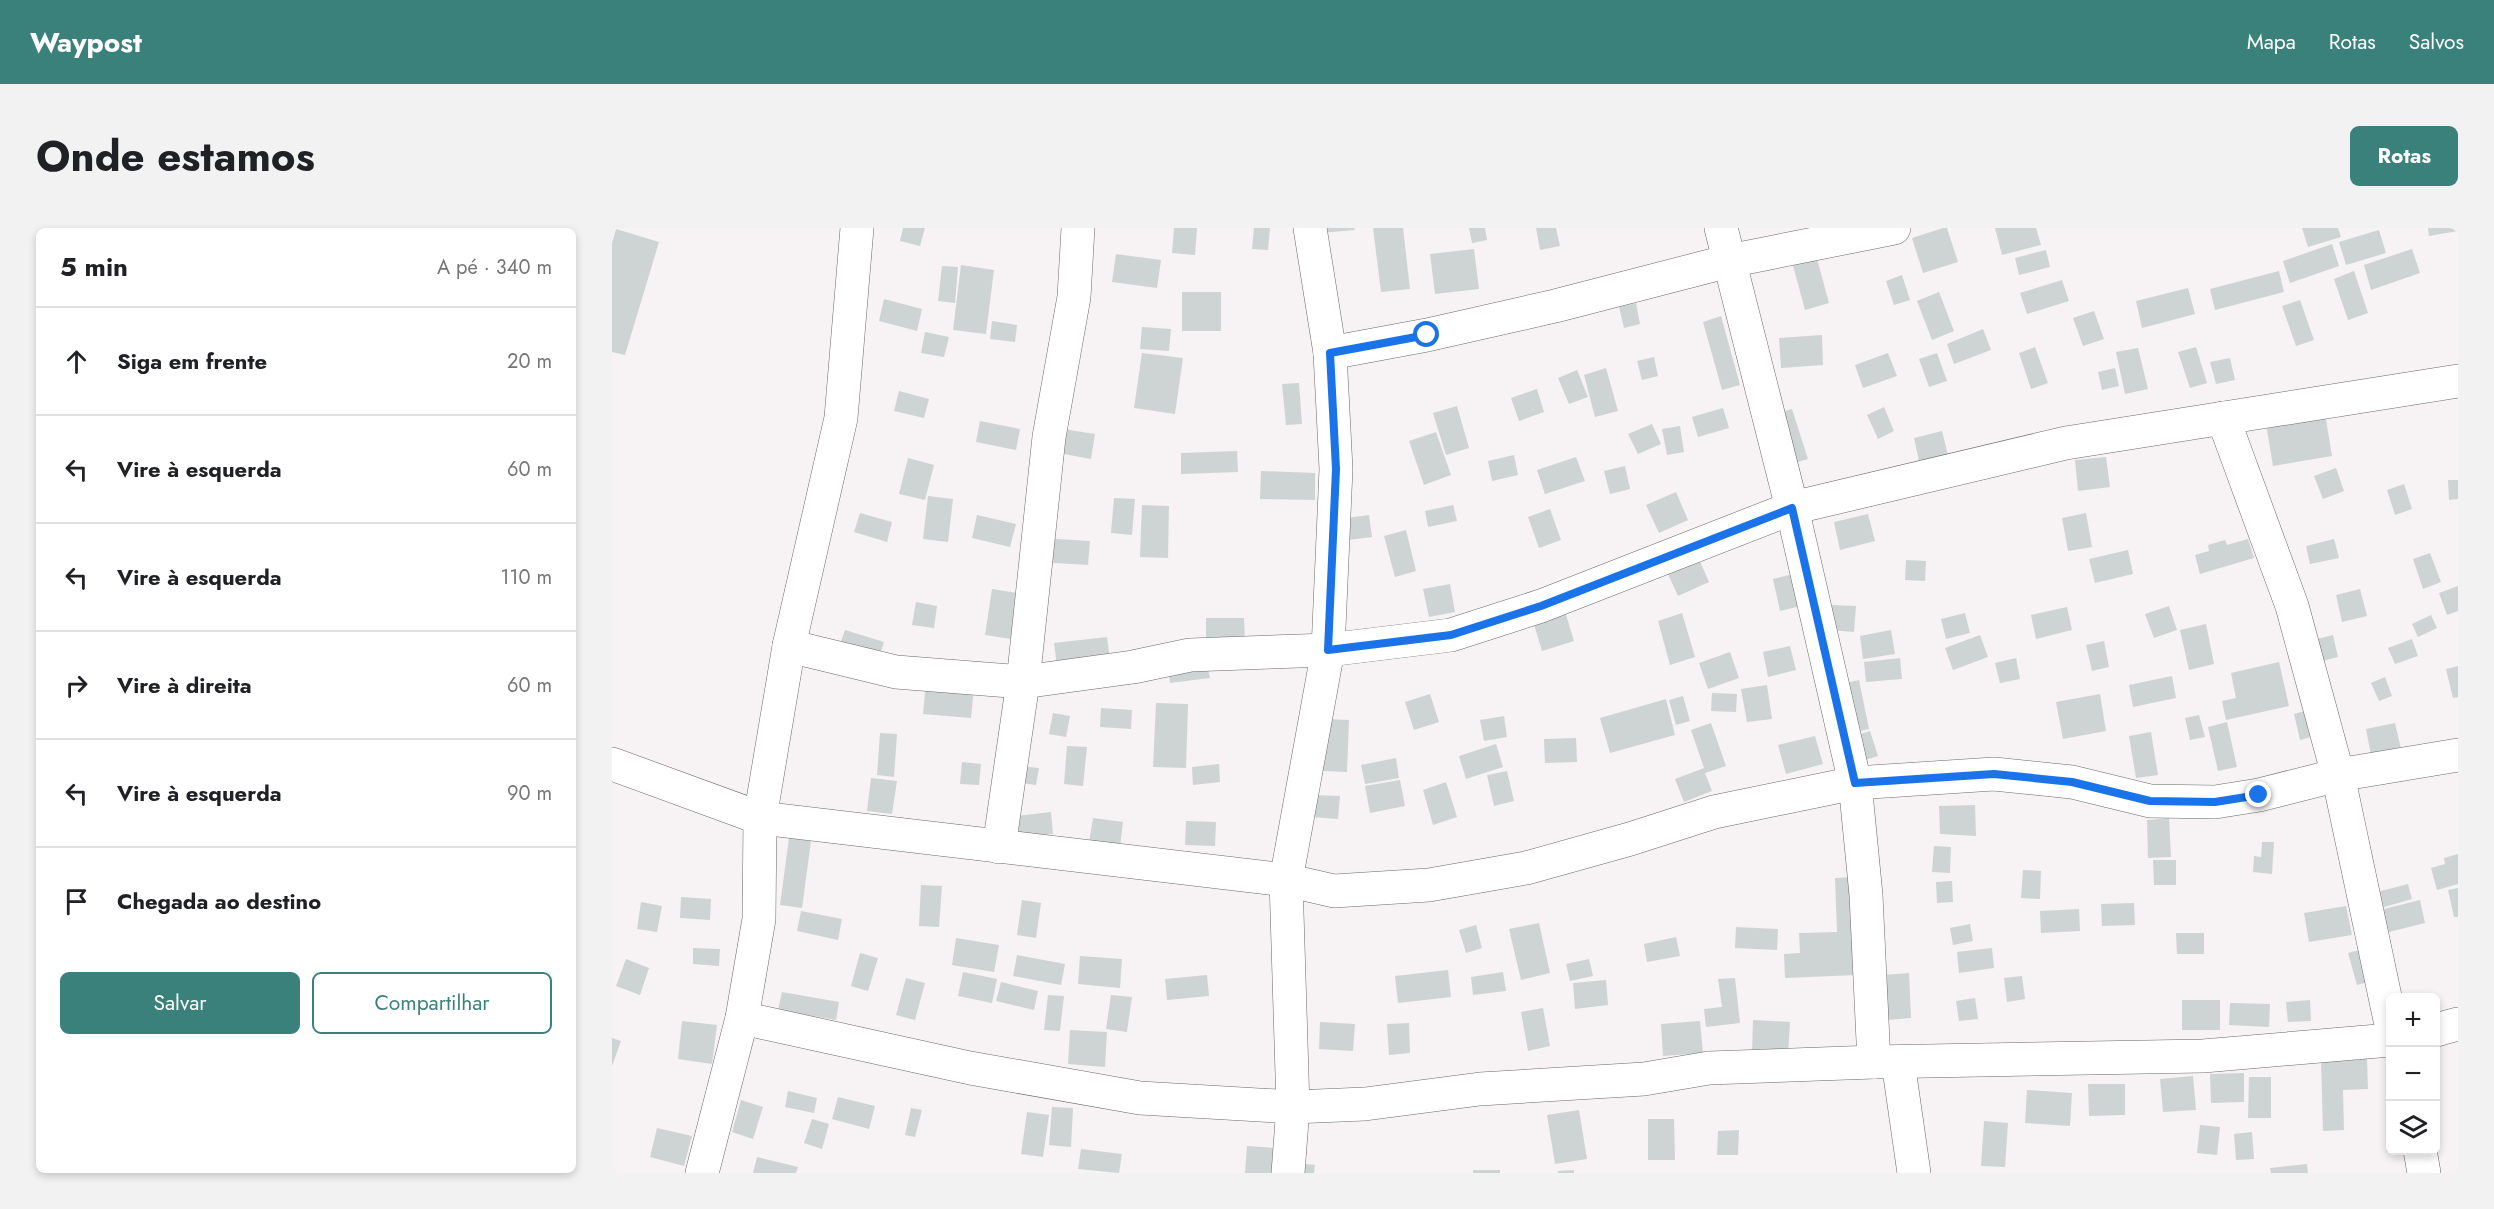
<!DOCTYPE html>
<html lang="pt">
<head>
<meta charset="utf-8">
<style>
	:root { --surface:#fff; --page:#f2f2f2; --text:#202124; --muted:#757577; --line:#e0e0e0; --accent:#3a817b }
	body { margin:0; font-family:Jost,sans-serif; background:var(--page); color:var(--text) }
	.controls { position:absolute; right:18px; bottom:18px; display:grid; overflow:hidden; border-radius:9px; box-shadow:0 3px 9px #0003 }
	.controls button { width:54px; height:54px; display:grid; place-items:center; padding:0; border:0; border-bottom:2px solid var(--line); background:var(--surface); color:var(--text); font:30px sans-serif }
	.stop { position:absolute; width:18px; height:18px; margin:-14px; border:4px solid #1a73e8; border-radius:50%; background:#fff }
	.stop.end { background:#1a73e8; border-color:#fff; box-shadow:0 2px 6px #0008 }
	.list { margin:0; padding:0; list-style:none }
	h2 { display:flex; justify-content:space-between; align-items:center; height:78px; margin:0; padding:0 24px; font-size:26px }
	h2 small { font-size:20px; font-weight:400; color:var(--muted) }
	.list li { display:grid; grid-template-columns:39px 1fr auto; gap:18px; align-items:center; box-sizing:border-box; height:108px; padding:0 24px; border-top:2px solid var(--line) }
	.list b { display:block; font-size:22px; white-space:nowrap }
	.list em { font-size:20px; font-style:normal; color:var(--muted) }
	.actions { display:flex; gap:12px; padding:18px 24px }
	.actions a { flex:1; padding:14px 0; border:2px solid var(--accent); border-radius:9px; text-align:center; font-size:21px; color:var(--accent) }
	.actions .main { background:var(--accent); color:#fff }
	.icon { flex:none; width:33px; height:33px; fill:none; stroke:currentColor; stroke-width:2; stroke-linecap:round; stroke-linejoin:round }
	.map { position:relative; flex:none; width:1846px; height:945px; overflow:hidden; border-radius:9px }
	header { display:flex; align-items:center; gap:36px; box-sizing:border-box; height:84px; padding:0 30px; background:var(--accent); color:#fff }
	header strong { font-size:28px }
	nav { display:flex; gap:33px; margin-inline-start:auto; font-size:21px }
	.intro { display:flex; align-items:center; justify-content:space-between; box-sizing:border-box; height:144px; padding:0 36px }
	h1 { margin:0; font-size:42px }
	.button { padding:15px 27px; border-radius:9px; background:var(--accent); color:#fff; font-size:21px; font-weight:700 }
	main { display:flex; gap:36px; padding:0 36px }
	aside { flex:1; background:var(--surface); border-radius:9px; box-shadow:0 3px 9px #0003 }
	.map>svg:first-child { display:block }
	.building { fill:#ced4d4 }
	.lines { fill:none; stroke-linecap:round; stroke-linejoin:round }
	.minor-casing { stroke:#6d6869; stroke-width:34 }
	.minor { stroke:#fff; stroke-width:33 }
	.route { stroke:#1a73e8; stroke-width:8 }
</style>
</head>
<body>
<header>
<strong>Waypost</strong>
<nav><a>Mapa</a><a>Rotas</a><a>Salvos</a></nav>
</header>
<div class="intro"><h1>Onde estamos</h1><a class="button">Rotas</a></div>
<main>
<aside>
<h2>5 min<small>A pé · 340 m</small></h2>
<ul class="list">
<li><svg class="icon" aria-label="ahead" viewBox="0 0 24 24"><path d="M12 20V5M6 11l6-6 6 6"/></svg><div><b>Siga em frente</b></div><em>20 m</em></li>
<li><svg class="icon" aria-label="left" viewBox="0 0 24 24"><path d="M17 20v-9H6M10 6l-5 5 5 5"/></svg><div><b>Vire à esquerda</b></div><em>60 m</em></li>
<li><svg class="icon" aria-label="left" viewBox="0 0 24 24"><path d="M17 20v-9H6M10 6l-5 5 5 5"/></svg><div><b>Vire à esquerda</b></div><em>110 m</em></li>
<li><svg class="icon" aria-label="right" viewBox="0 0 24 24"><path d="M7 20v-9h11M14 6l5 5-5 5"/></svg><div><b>Vire à direita</b></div><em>60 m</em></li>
<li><svg class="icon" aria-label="left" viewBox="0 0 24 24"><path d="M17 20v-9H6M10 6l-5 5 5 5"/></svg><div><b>Vire à esquerda</b></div><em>90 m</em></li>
<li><svg class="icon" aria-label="arrive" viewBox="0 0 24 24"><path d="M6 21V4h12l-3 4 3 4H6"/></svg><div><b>Chegada ao destino</b></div></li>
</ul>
<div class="actions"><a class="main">Salvar</a><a>Compartilhar</a></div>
</aside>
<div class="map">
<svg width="1846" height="945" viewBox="0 0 1846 945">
	<rect width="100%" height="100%" fill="#f7f2f3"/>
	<g class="building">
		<path d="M291 0H313L308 18 288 13Z"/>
		<path d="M562 0H585L583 27 560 25Z"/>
		<path d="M642 0H658L656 22 640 21Z"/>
		<path d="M708 0H742L743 2 709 5Z"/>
		<path d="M761 0H791L798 61 769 64Z"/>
		<path d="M857 0H873L875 12 860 15Z"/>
		<path d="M924 0H944L948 18 928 22Z"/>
		<path d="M1331 0H1335L1346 34 1311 45 1300 10Z"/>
		<path d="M1383 0H1424L1429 17 1390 27Z"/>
		<path d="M1690 0H1726L1729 9 1696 19Z"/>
		<path d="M1816 0H1846V3L1817 8Z"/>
		<path d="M4 1 47 14 13 127 0 124V15Z"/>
		<path d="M1767 2 1774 25 1734 37 1727 14Z"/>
		<path d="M1720 16 1727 38 1678 55 1671 33Z"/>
		<path d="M862 21 867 61 823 66 818 26Z"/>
		<path d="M1800 21 1808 45 1759 62 1752 37Z"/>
		<path d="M1434 22 1438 39 1407 47 1403 30Z"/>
		<path d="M504 26 549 32 545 60 500 54Z"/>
		<path d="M1204 27 1217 75 1193 82 1180 34Z"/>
		<path d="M349 37 382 42 374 106 341 102Z"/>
		<path d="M330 38 346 39 343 75 326 73Z"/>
		<path d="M1667 43 1672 64 1603 82 1598 61Z"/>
		<path d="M1742 43 1756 85 1736 92 1722 51Z"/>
		<path d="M1290 47 1298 72 1282 77 1274 53Z"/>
		<path d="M1450 52 1457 73 1415 86 1408 65Z"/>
		<path d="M1576 60 1583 86 1530 100 1524 73Z"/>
		<rect x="570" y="64" width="39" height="39"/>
		<path d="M1327 64 1342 103 1320 112 1305 73Z"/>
		<path d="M272 71 310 81 305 103 267 93Z"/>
		<path d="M1688 72 1702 112 1684 118 1670 78Z"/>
		<path d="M1024 75 1028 96 1012 100 1007 79Z"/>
		<path d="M1482 83 1492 111 1471 118 1461 90Z"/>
		<path d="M1109 88 1128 157 1110 162 1091 94Z"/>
		<path d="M380 93 405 97 403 114 378 111Z"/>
		<path d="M530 99 559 101 557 123 528 121Z"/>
		<path d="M1371 101 1379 122 1342 136 1335 116Z"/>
		<path d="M313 104 337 109 332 129 309 125Z"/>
		<path d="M1210 107 1211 137 1169 140 1167 110Z"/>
		<path d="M1423 119 1436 155 1419 161 1407 125Z"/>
		<path d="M1584 119 1595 155 1578 160 1566 124Z"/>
		<path d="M1526 120 1536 161 1513 166 1504 124Z"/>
		<path d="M530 125 571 130 563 186 522 180Z"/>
		<path d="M1276 125 1285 148 1251 160 1243 137Z"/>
		<path d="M1325 125 1335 153 1317 159 1307 131Z"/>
		<path d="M1042 129 1046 148 1030 152 1025 133Z"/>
		<path d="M1618 130 1623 152 1604 156 1598 134Z"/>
		<path d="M994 140 1006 183 983 189 972 147Z"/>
		<path d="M1503 140 1507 158 1490 162 1486 144Z"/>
		<path d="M965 142 976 169 957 176 946 150Z"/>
		<path d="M687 155 690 196 674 197 670 156Z"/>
		<path d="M925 161 932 184 907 193 899 170Z"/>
		<path d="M287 163 317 171 312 190 282 183Z"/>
		<path d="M845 178 857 220 834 227 821 185Z"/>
		<path d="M1272 179 1282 203 1266 211 1255 187Z"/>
		<path d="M1111 180 1117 200 1086 209 1080 189Z"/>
		<path d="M1180 181 1196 231 1179 236 1163 186Z"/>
		<path d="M1713 185 1720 228 1661 238 1654 196Z"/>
		<path d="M368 193 408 201 404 222 364 214Z"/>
		<path d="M1040 196 1049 216 1026 226 1016 206Z"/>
		<path d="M1068 198 1072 224 1055 227 1050 201Z"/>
		<path d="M445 200 483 206 479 231 441 224Z"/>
		<path d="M1330 203 1337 231 1308 238 1302 210Z"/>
		<path d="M824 204 839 247 812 257 797 213Z"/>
		<path d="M625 223 626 244 569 246V225Z"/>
		<path d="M902 227 906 247 880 253 876 233Z"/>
		<path d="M964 229 973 253 933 266 925 242Z"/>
		<path d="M1494 229 1498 259 1466 263 1463 232Z"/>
		<path d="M296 230 322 237 313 272 287 266Z"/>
		<path d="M1013 238 1018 261 998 266 992 243Z"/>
		<path d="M1724 240 1732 263 1711 271 1702 248Z"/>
		<path d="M649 243 703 245V272L648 271Z"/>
		<path d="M1836 252H1846V271L1837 272Z"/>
		<path d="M1792 256 1800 281 1783 287 1775 262Z"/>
		<path d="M1064 264 1076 292 1047 305 1034 277Z"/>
		<path d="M316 268 341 271 336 314 311 311Z"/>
		<path d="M502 270 523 271 520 307 499 305Z"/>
		<path d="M530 277 557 278 556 330 528 329Z"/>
		<path d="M841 277 845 293 816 299 813 283Z"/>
		<path d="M938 281 949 312 927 320 916 289Z"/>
		<path d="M248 285 280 294 275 314 242 304Z"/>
		<path d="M1474 285 1480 319 1456 323 1450 290Z"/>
		<path d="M1256 286 1263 313 1228 322 1222 294Z"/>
		<path d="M365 287 404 296 398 319 360 310Z"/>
		<path d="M757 287 760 309 737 312 734 290Z"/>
		<path d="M794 302 804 343 783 349 772 308Z"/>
		<path d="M429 310 478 313 476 337 427 334Z"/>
		<path d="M1636 311 1642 330 1588 346 1583 327 1597 323 1596 317 1613 312 1615 317Z"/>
		<path d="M1722 311 1727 330 1698 336 1694 318Z"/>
		<path d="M1516 322 1521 346 1483 355 1477 331Z"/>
		<path d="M1818 325 1829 354 1811 361 1801 331Z"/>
		<path d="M1086 329 1097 354 1066 368 1055 344Z"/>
		<path d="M1294 332 1314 333 1313 353 1293 352Z"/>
		<path d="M1185 345 1193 377 1168 383 1161 351Z"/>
		<path d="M838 356 843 384 817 389 811 361Z"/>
		<path d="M1846 358V383L1835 387 1827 365Z"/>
		<path d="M380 361 405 365 399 411 373 407Z"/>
		<path d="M1748 361 1755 388 1730 394 1724 367Z"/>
		<path d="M304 374 325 378 322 400 300 397Z"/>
		<path d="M1219 377 1244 378 1242 404 1217 402Z"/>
		<path d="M1557 378 1565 402 1542 410 1533 386Z"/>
		<path d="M1455 379 1460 402 1424 411 1419 387Z"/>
		<path d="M952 380 962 413 930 423 920 390Z"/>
		<path d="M1070 385 1083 429 1058 437 1046 393Z"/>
		<path d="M1353 385 1358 405 1334 411 1329 391Z"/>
		<path d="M1819 387 1825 400 1806 409 1800 396Z"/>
		<path d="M594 390H632L633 413H594Z"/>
		<path d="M1594 396 1602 436 1577 442 1568 402Z"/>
		<path d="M233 402 272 414 265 435 226 422Z"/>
		<path d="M1279 402 1283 426 1251 431 1248 408Z"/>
		<path d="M1368 407 1376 429 1341 442 1333 420Z"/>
		<path d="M1721 407 1726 429 1702 435 1697 413Z"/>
		<path d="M495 409 498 432 445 438 442 415Z"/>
		<path d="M1800 411 1806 428 1783 436 1776 420Z"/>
		<path d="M1492 413 1497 439 1480 443 1474 417Z"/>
		<path d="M1178 418 1184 442 1156 449 1151 424Z"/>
		<path d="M1118 424 1127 450 1096 461 1087 435Z"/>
		<path d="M1288 430 1290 451 1254 454 1252 434Z"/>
		<path d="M1404 430 1408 451 1388 455 1383 435Z"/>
		<path d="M1667 434 1677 478 1614 492 1610 473 1624 470 1619 445Z"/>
		<path d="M595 435 598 450 558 455 556 440Z"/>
		<path d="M1846 438V469L1841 470 1834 441Z"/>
		<path d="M1560 448 1564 470 1521 479 1517 457Z"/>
		<path d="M1773 449 1780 468 1767 473 1759 455Z"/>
		<path d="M1247 452 1257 501 1239 505 1229 456Z"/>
		<path d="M314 455 362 459 359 490 311 486Z"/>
		<path d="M1155 457 1160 491 1135 494 1129 461Z"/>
		<path d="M1100 465 1125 466 1124 484 1099 483Z"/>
		<path d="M818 466 827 494 802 502 793 474Z"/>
		<path d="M1488 466 1494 503 1451 511 1444 474Z"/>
		<path d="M1071 468 1078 493 1064 497 1057 472Z"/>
		<path d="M1054 471 1063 507 998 525 988 490Z"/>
		<path d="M544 475 576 476 574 540 541 539Z"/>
		<path d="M489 480 520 482 519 501 488 499Z"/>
		<path d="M1700 481 1706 507 1688 512 1682 486Z"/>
		<path d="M441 485 458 488 454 509 437 506Z"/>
		<path d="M1587 487 1593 509 1578 512 1573 490Z"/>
		<path d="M892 488 895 509 872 513 868 492Z"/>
		<path d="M712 491 737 492 735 544 711 543Z"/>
		<path d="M1615 494 1625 539 1606 543 1596 499Z"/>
		<path d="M1099 495 1114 538 1093 545 1100 563 1072 574 1063 551 1092 540 1079 502Z"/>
		<path d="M1783 495 1789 521 1759 527 1754 501Z"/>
		<path d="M1258 503 1266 528 1250 533 1242 508Z"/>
		<path d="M1539 504 1546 547 1524 550 1517 508Z"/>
		<path d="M268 505 285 506 282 549 265 547Z"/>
		<path d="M1203 508 1211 536 1174 546 1166 517Z"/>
		<path d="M964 510 965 534 933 535 932 511Z"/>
		<path d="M884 516 891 539 854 551 847 528Z"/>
		<path d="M455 518 475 519 471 558 452 556Z"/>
		<path d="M784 530 787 550 753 556 749 537Z"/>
		<path d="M350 534 369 536 367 557 348 556Z"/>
		<path d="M607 536 608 554 581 557 580 539Z"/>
		<path d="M406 538 427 540 424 557 403 554Z"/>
		<path d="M895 543 902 573 882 578 875 547Z"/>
		<path d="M259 550 285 553 280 586 255 583Z"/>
		<path d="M788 552 793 578 758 585 753 558Z"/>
		<path d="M834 554 845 589 821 597 811 562Z"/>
		<path d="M702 567 728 568 726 591 700 589Z"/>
		<path d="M1363 577 1364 608 1328 606 1327 578Z"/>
		<path d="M439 584 441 606 408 609 405 588Z"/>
		<path d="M481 590 511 594 508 619 477 615Z"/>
		<path d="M1557 590 1559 629 1536 630 1535 592Z"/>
		<path d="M574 593 604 594 603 618 573 617Z"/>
		<path d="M177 610 199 613 190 680 168 677Z"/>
		<path d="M1650 614H1662L1660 646 1641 644 1642 628 1649 629Z"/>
		<path d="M1322 618 1339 619 1338 645 1320 644Z"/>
		<path d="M1846 626V656L1825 662 1819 640 1833 636 1832 630Z"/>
		<path d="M1541 632H1564V657H1542Z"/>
		<path d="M1411 642 1429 643 1428 671 1409 670Z"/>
		<path d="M1240 649 1244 747 1173 750 1172 726 1188 725 1187 705 1225 704 1223 650Z"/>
		<path d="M1340 653 1341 674 1325 675 1324 654Z"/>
		<path d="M1796 656 1800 671 1765 681 1761 665Z"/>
		<path d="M309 657 330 658 327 699 307 698Z"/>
		<path d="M1846 660V689H1842L1836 662Z"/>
		<path d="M69 669 99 671 98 692 68 690Z"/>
		<path d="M410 672 429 675 424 710 405 707Z"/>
		<path d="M1808 672 1813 695 1769 706 1764 683Z"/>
		<path d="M29 674 50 678 45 704 25 701Z"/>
		<path d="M1522 675 1523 697 1490 698 1489 676Z"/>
		<path d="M1734 678 1740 707 1697 714 1692 685Z"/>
		<path d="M1467 681 1468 703 1429 705 1428 683Z"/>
		<path d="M189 683 230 691 226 712 185 703Z"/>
		<path d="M927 695 938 745 909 752 897 701Z"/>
		<path d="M1358 696 1361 713 1341 717 1338 700Z"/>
		<path d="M864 697 870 720 854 725 847 702Z"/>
		<path d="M1124 699 1166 701 1165 722 1123 720Z"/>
		<path d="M1564 705H1592V726H1565Z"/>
		<path d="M1064 709 1068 728 1035 734 1032 716Z"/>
		<path d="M344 710 387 717 382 744 340 737Z"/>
		<path d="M81 720 108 721 107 738 81 736Z"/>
		<path d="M1380 720 1382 740 1347 745 1345 724Z"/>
		<path d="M1751 721 1760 753 1745 757 1736 725Z"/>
		<path d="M248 725 266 730 256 763 239 758Z"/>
		<path d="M405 727 453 736 449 757 401 748Z"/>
		<path d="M468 728 510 731 508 760 466 756Z"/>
		<path d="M14 731 37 740 28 767 4 758Z"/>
		<path d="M977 731 981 748 958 753 954 736Z"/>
		<path d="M836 742 839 769 786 775 783 748Z"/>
		<path d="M351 744 385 751 380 775 346 768Z"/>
		<path d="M891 744 894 763 861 767 859 749Z"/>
		<path d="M1297 745 1299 790 1274 792 1271 747Z"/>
		<path d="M595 747 597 768 555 772 553 751Z"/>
		<path d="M1410 748 1413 771 1395 774 1392 750Z"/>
		<path d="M294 750 313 755 303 792 284 787Z"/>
		<path d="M1123 750 1128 795 1094 799 1092 781 1110 779 1106 751Z"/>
		<path d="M994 752 996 777 963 781 961 755Z"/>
		<path d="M389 754 426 763 422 782 384 773Z"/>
		<path d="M170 764 227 774 224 792 166 782Z"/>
		<path d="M436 767 452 768 448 803 432 802Z"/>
		<path d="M499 767 520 769 515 804 494 801Z"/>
		<path d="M1363 770 1366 791 1347 793 1344 773Z"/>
		<rect x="1570" y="772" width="38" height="30"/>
		<path d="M1698 772 1699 793 1676 794 1674 774Z"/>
		<path d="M1618 775 1658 776 1657 799 1617 797Z"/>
		<path d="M931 780 938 818 916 823 909 784Z"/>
		<path d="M1141 792 1178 794 1176 827 1140 826Z"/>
		<path d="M70 793 105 797 100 836 66 831Z"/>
		<path d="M1088 793 1091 825 1051 828 1049 796Z"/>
		<path d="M708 794 743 796 741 823 707 821Z"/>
		<path d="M797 795 798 825 777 827 775 796Z"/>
		<path d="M458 802 495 804 493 839 456 836Z"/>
		<path d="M0 810 9 813 0 838Z"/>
		<path d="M1755 831 1756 861 1731 862 1732 902 1711 903 1709 832Z"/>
		<path d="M1632 845V874L1599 875 1598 846Z"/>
		<path d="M1581 848 1584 882 1551 884 1548 851Z"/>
		<path d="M1637 849H1659V890H1636Z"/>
		<path d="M1476 856H1513V887L1477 888Z"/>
		<path d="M1415 862 1460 865 1458 898 1413 895Z"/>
		<path d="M176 863 205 870 202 885 173 879Z"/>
		<path d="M226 869 263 878 257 901 220 891Z"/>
		<path d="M129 872 151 879 141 911 120 904Z"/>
		<path d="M440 879 461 880 459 919 437 917Z"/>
		<path d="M299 880 310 882 303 909 293 907Z"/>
		<path d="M967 882 975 931 943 936 935 887Z"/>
		<path d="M415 884 437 887 431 929 409 926Z"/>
		<path d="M200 891 217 896 210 921 192 915Z"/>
		<path d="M1036 891H1062L1063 932H1036Z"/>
		<path d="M1372 893 1396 895 1393 939 1369 938Z"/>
		<path d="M1588 897 1608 899 1605 927 1585 925Z"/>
		<path d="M45 900 80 908 72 938 38 929Z"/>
		<path d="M1127 902 1126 927H1105L1106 903Z"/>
		<path d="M1640 904 1642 931 1624 932 1622 906Z"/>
		<path d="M635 918 663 920 661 945H633Z"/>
		<path d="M469 921 510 926 507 945 466 941Z"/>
		<path d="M145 929 186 939 184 945H141Z"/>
		<path d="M686 935 703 937 702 945H685Z"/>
		<path d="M1695 936 1696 945H1659L1658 940Z"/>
		<rect x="861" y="942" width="27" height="3"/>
		<path d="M962 942V945H946V943Z"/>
	</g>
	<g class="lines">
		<g class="minor-casing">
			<g id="minor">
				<path d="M1109 0 1180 280 1243 555 1254 667 1262 834"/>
				<path d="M718 125 815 107 943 78 1117 33 1282 0"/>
				<path d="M1611 190 1680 378 1726 547 1778 792"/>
				<path d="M177 418 284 444 411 454 521 439 578 427 716 422 839 407 929 378 1180 280 1454 215 1846 153"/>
				<path d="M0 536 148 590 674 652 722 663 817 657 914 640 1018 611 1102 584 1243 555 1382 546 1460 554 1538 573 1603 574 1647 567 1726 547 1846 527"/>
				<path d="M387 619 411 454 437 209 462 69 466 0"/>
				<path d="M130 790 358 840 528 870 681 879 753 876 868 861 1032 851 1097 840 1262 834 1591 828 1778 812"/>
				<path d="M1824 802 1846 796"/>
				<path d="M1286 834 1302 945"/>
				<path d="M1808 922 1812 945"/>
				<path d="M90 945 130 790 147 691 148 590 177 418 229 190 245 0"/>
				<path d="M676 945 681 879 674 652 716 422 724 241 718 125 698 0"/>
			</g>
		</g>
		<use href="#minor" class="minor"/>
	</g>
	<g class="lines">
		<path class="route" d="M815 107 718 125 724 241 716 422 839 407 929 378 1180 280 1243 555 1382 546 1460 554 1538 573 1603 574 1647 567"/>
	</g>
</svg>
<div class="controls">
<button>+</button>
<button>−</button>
<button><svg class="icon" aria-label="layers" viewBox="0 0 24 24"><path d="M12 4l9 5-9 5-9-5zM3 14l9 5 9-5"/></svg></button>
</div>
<div class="stop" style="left:815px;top:107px"></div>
<div class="stop end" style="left:1647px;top:567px"></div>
</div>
</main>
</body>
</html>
